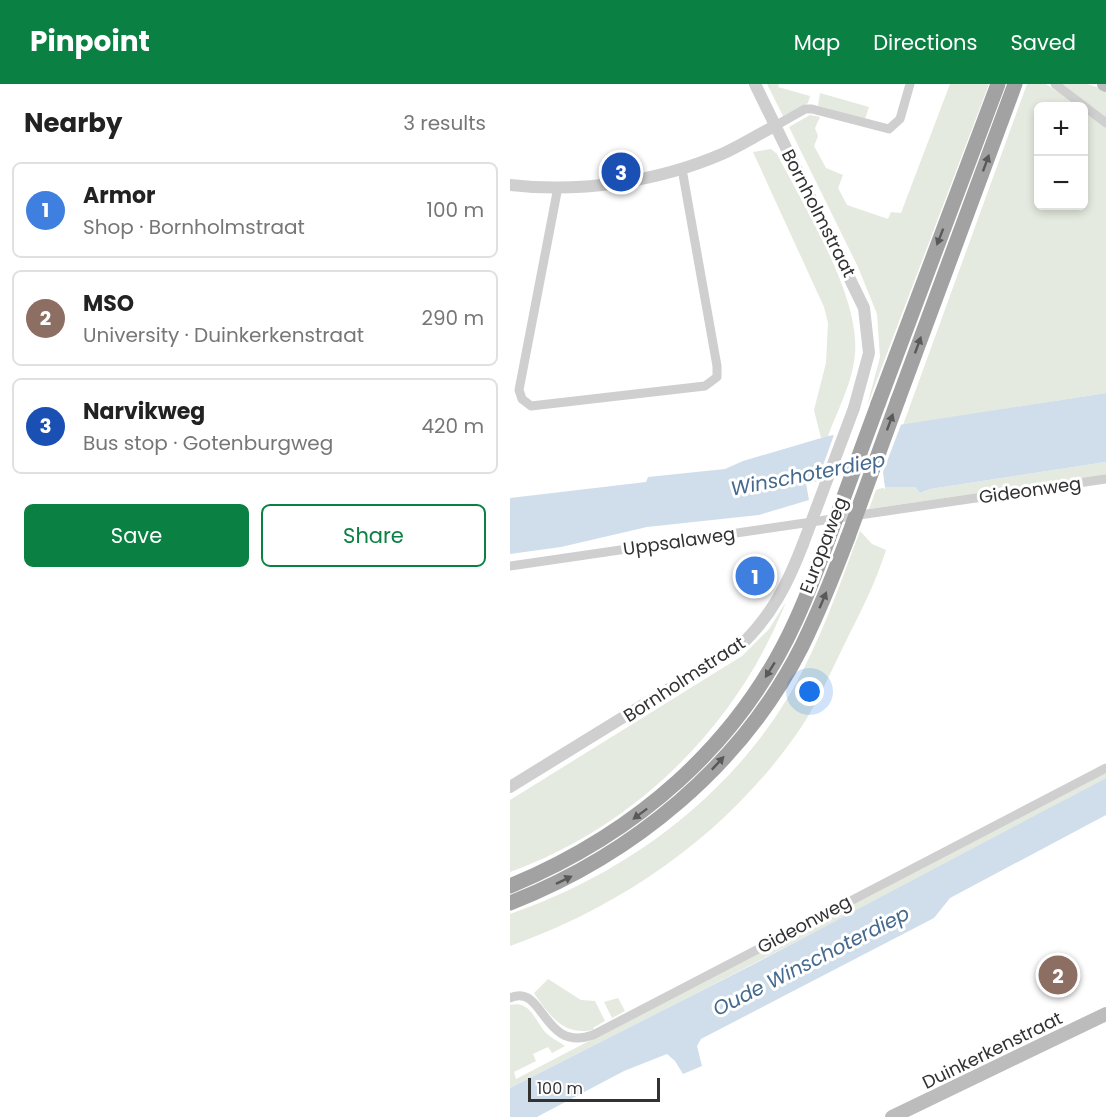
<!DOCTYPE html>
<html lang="en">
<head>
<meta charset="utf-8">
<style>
	:root { --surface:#fff; --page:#f2f2f2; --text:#222; --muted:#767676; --line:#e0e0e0; --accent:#0b8043 }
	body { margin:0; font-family:Poppins,sans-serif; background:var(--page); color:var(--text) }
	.controls { position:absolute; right:18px; top:18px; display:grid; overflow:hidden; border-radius:9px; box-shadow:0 3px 9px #0003 }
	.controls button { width:54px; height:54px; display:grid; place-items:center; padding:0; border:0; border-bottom:2px solid var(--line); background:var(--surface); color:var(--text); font:30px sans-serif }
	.scale { position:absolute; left:18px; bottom:15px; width:132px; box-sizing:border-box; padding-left:6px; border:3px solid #323232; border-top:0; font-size:16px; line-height:21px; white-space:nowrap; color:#323232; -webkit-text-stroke:4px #fff; paint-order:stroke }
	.you { position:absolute; left:300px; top:608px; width:21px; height:21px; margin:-15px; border:4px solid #fff; border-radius:50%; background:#1a73e8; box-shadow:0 0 0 9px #1a73e833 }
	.badge { display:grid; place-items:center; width:39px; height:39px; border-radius:50%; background:var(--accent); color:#fff; font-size:20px; font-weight:700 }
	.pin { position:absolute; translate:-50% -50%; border:3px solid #fff; box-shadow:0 2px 6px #0006 }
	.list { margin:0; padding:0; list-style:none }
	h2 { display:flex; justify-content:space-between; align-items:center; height:78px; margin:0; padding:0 24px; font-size:26px }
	h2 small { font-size:20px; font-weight:400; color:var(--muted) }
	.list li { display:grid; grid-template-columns:39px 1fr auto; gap:18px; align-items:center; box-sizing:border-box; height:96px; margin:0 12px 12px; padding:0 12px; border:2px solid var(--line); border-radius:9px }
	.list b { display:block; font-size:22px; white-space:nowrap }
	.list p { margin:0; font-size:20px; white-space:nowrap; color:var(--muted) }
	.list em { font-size:20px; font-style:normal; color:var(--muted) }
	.actions { display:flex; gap:12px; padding:18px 24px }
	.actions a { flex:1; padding:14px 0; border:2px solid var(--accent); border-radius:9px; text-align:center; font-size:21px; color:var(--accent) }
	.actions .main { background:var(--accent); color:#fff }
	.map { position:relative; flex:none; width:596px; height:1033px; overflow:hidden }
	header { display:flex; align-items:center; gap:36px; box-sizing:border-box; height:84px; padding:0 30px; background:var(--accent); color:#fff }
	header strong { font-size:28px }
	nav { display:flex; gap:33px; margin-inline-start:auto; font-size:21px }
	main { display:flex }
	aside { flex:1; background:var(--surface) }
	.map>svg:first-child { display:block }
	.green { fill:#e4eadf }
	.water { fill:#d0deeb }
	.pier { fill:#fff }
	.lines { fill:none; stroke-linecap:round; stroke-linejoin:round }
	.minor { stroke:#cfcfcf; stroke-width:9 }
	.tertiary { stroke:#cfcfcf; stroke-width:12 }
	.secondary { stroke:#bcbcbc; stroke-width:14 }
	.trunk { stroke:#a2a2a2; stroke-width:15 }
	.tertiary-bridge { stroke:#cfcfcf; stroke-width:12 }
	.trunk-bridge { stroke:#a2a2a2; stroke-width:15 }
	.oneway { fill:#595959 }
	.labels { text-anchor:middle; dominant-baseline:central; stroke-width:6; stroke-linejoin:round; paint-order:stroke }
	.street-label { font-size:18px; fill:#323232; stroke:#fff }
	.water-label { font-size:20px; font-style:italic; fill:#466a8e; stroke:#fff }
</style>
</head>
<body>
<header>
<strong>Pinpoint</strong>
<nav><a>Map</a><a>Directions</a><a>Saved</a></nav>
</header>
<main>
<aside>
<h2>Nearby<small>3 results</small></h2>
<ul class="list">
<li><span class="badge" style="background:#3f7fe0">1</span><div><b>Armor</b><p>Shop · Bornholmstraat</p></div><em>100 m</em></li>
<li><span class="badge" style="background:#8d6e63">2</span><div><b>MSO</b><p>University · Duinkerkenstraat</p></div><em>290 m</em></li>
<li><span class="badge" style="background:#1a4fb4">3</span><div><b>Narvikweg</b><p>Bus stop · Gotenburgweg</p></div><em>420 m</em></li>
</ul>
<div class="actions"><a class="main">Save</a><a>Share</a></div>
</aside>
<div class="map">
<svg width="596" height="1033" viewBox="0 0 596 1033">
	<rect width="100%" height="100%" fill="#fff"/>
	<g class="green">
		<path d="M257 0H269L268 3 300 12 298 19 273 32Z"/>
		<path d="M440 0H479L357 322 370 273 367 230 348 183 279 43 300 31 310 33 305 44 308 52 304 62 316 84 333 91 328 104 337 121 378 135 381 128 391 129Z"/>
		<path d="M517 0H536L570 22H528V122H574V25L596 43V309L393 341Z"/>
		<path d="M552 0H577L596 6V34Z"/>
		<path d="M310 9 359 23 355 35 308 22Z"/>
		<path d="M261 65 267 70C293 121 350 211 345 269 343 298 328 325 318 352L311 354 304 326 316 279 318 239 314 223 243 68Z"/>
		<path d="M596 378V391L359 425 366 406 375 403H405L410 409 420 405Z"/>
		<path d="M350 447 362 460 376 466C366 498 351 527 336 557 322 585 309 616 292 642 223 745 117 821 0 862V830C125 787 239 699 297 578 318 536 333 491 350 447Z"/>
		<path d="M276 518C227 642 125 743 0 788V716L232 572 259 545Z"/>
		<path d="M596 688V694C399 800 200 903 0 1004V921C20 916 24 935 35 948 41 954 48 957 55 962L42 969 38 963 23 970 26 977 4 988 6 995Z"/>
		<path d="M38 895 71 916 85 917 95 937 83 944 84 946C53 952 40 932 24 909Z"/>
		<path d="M108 914 115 927 102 934 94 918Z"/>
	</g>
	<g class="water">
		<path d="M596 309V378L420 405 410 409 405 403H375L372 387 296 399 299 416 249 431 137 443 51 463 0 470V414L136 398 138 393 215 385 233 377 318 352Z"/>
		<path d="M596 694V731L440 814 424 834 191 955 187 962 192 982 173 990 165 977 157 970 114 987 27 1033H0V1004L242 881Z"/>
	</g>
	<path class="pier" d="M392 338 373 388 375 405 373 404 370 390 306 401 325 348Z"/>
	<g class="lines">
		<g class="minor">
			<path d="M545 0 596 39"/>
			<path d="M265 42 295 25H302L379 45 390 35 400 0"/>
			<path d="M48 103 9 306 12 315 21 322 195 302 207 293V282L172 85"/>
			<path d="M0 482 596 395"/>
			<path d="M0 914C34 898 32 969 83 951L596 684"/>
		</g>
		<g class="tertiary">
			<path d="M245 0 354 224 359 269 344 324"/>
			<path d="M0 101C70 109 147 98 212 70 230 62 247 51 265 42"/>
			<path d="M0 703 232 560C262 531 278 499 293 460"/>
		</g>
		<g class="secondary">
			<path d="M594 0 596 1"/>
			<path d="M382 1033 596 930"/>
		</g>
		<g class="trunk">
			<path d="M388 316 505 0"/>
			<path d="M368 320 488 0"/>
			<path d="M0 802C125 750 229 662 286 536 298 510 308 483 318 456"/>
			<path d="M0 819C123 771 232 681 292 562 309 527 324 490 338 453"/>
		</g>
		<path class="tertiary-bridge" d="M293 460 344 324"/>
		<g class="trunk-bridge">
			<path d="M338 453 388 316"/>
			<path d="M318 456 368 320"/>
		</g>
	</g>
	<defs><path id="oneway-solid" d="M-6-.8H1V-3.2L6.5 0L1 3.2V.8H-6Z" transform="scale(1.5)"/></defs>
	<g class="oneway">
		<use href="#oneway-solid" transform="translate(476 79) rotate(-70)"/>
		<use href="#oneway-solid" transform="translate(430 153) rotate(111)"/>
		<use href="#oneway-solid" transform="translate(408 261) rotate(-70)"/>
		<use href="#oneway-solid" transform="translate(380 338) rotate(-70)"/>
		<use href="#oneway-solid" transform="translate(313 516) rotate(-67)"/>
		<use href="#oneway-solid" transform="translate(260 586) rotate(122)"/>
		<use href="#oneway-solid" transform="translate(208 679) rotate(-47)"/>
		<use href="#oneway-solid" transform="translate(130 730) rotate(143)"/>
		<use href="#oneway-solid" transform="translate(54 796) rotate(-26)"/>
	</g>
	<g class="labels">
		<g class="street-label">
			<text transform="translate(309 129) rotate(63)">Bornholmstraat</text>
			<text transform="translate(520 406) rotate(-8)">Gideonweg</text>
			<text transform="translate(169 457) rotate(-8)">Uppsalaweg</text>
			<text transform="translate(313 461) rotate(-69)">Europaweg</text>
			<text transform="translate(174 595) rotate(-33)">Bornholmstraat</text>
			<text transform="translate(294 840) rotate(-28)">Gideonweg</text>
			<text transform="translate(482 966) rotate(-26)">Duinkerkenstraat</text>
		</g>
		<g class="water-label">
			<text transform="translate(298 390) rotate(-11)">Winschoterdiep</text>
			<text transform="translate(301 877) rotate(-27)">Oude Winschoterdiep</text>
		</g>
	</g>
</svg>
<div class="controls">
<button>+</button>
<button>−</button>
</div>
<div class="scale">100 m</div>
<div class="you"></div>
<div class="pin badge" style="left:245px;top:492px;background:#3f7fe0">1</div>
<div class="pin badge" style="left:548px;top:891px;background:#8d6e63">2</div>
<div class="pin badge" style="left:111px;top:88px;background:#1a4fb4">3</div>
</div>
</main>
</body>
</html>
